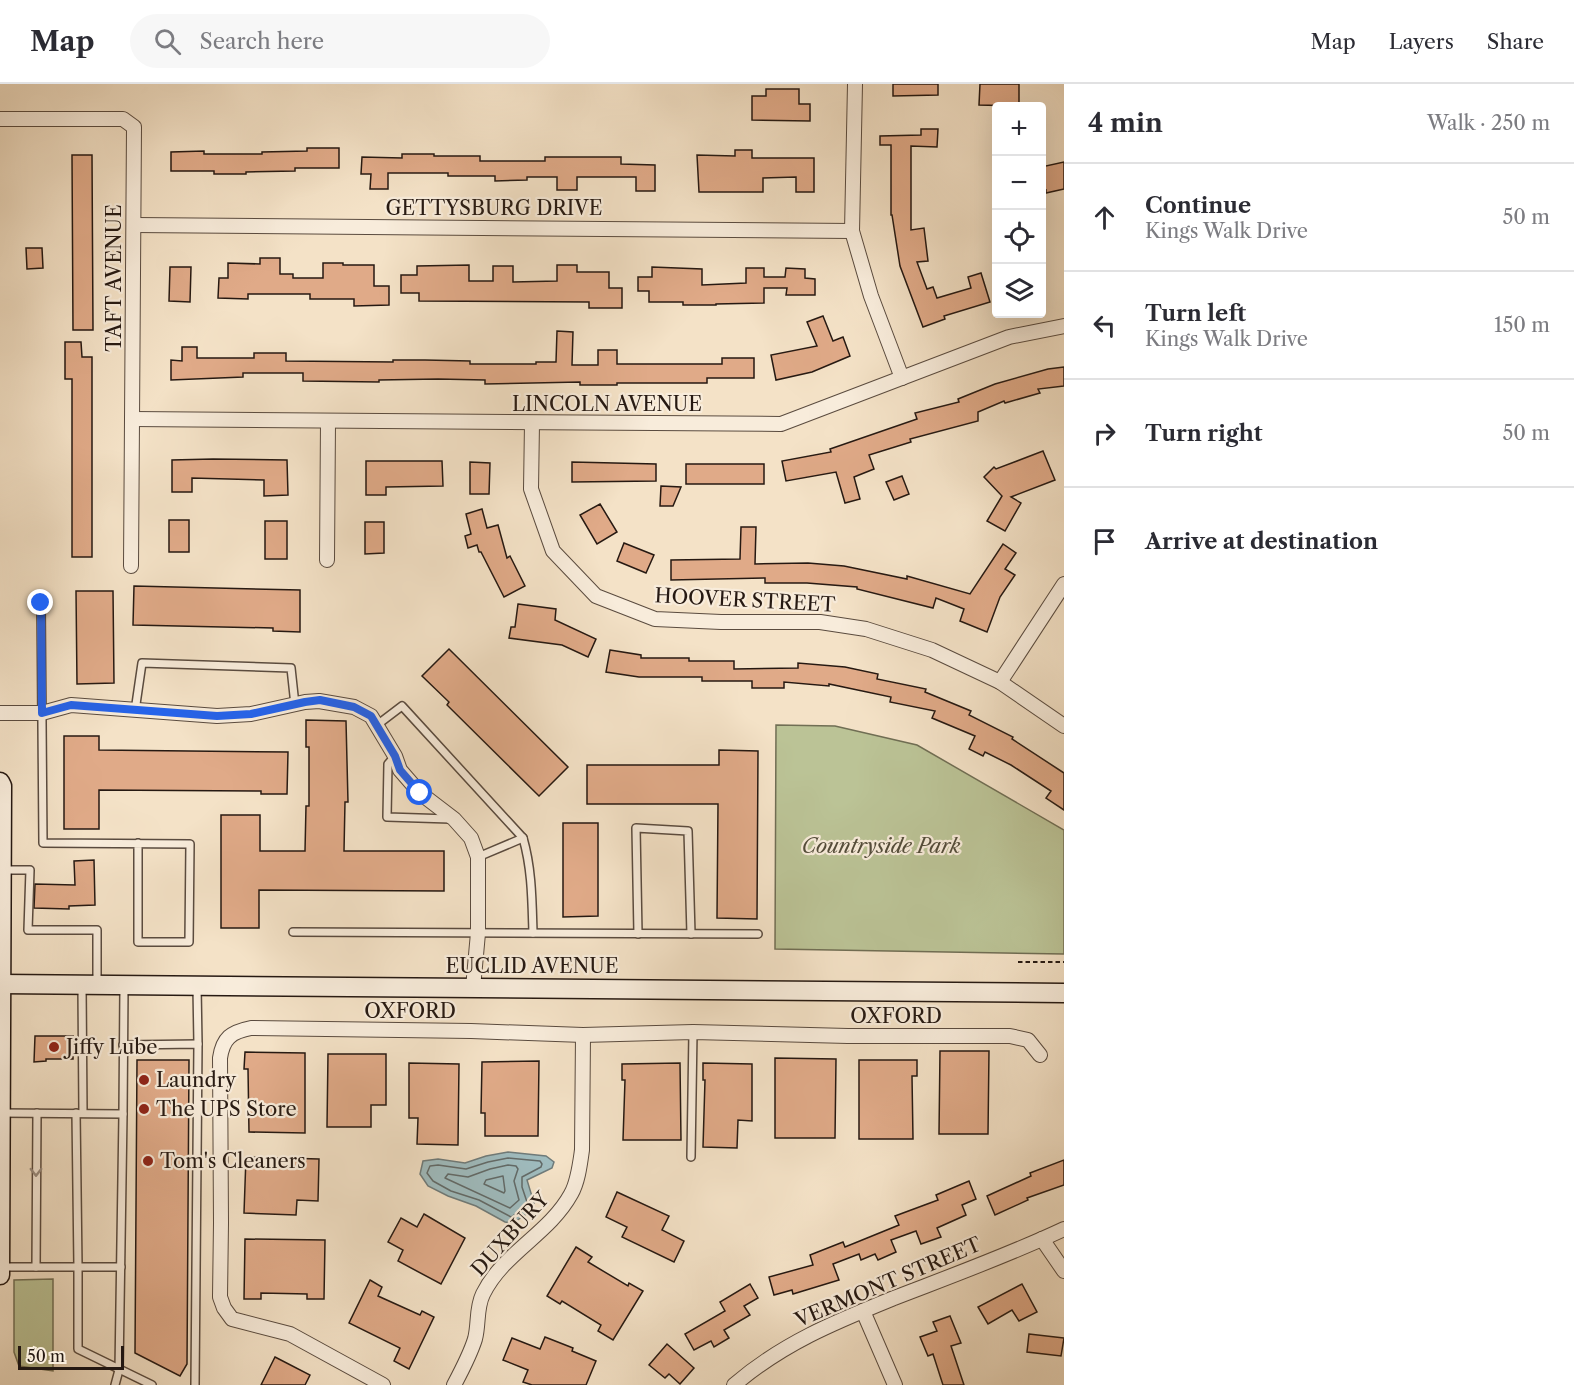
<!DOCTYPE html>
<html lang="en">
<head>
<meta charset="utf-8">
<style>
	:root { --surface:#fff; --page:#f7f7f7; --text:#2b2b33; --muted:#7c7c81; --line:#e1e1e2 }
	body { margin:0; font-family:"Libre Caslon Text",serif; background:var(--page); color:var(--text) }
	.controls { position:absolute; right:18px; top:18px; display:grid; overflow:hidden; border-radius:6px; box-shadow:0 6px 24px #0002 }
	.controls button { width:54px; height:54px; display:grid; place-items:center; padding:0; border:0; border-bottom:2px solid var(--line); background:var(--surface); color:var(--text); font:30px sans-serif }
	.scale { position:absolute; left:18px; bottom:15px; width:106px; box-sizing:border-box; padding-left:6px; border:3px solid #261912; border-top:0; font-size:16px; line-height:21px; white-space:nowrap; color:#261912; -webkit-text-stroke:4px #f8ecdb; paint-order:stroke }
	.stop { position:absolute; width:18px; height:18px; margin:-14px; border:4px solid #2563eb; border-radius:50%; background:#fff }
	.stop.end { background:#2563eb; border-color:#fff; box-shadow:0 2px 6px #0008 }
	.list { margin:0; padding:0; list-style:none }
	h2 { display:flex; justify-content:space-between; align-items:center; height:78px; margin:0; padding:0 24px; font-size:26px }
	h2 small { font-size:20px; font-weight:400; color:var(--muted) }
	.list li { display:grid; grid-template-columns:39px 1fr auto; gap:18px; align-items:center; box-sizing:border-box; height:108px; padding:0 24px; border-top:2px solid var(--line) }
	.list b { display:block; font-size:22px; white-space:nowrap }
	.list p { margin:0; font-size:20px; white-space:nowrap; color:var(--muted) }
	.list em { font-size:20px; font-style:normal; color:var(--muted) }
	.icon { flex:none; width:33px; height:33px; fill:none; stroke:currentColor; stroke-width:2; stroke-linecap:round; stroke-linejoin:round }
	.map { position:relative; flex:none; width:1064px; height:1301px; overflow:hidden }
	header { display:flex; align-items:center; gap:36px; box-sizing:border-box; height:84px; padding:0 30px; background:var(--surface); border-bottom:2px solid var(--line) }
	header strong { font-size:28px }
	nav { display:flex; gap:33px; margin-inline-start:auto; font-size:21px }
	.search { width:420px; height:54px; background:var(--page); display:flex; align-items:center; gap:15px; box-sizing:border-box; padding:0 21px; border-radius:33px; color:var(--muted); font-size:22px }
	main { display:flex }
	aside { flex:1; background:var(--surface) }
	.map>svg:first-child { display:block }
	.green { fill:#bbc396; stroke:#706e54; stroke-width:1.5 }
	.water { fill:#9fbcbf; stroke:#6f7b7a; stroke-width:1.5 }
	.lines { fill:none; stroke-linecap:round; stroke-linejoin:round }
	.shore { stroke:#626a68; stroke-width:1.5 }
	.building { fill:#e0aa88; stroke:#261912; stroke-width:1.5 }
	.lane-casing { stroke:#5a4b3f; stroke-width:10 }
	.street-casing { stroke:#5a4b3f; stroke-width:16 }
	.secondary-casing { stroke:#261912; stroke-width:21 }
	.path { stroke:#261912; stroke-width:2; stroke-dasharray:4.5 3; stroke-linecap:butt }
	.lane { stroke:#f8ecdb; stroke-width:7 }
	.street { stroke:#f8ecdb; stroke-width:14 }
	.secondary { stroke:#f8ecdb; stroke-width:18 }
	.oneway { stroke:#9a8d81 }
	.route { stroke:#2563eb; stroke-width:8 }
	.poi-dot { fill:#8f2418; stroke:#f8ecdb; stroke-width:2 }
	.labels { text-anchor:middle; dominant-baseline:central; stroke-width:4.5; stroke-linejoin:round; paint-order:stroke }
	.street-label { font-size:20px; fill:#261912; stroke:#f8ecdb }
	.park-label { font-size:20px; font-style:italic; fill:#534c3a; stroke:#f8ecdb }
	.poi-label { font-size:20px; fill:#261912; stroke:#f8ecdb; text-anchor:start }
</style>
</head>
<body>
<header>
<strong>Map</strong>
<div class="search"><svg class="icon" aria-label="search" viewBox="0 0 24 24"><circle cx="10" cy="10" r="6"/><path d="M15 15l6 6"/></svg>Search here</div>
<nav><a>Map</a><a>Layers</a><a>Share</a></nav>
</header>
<main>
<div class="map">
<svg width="1064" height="1301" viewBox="0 0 1064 1301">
	<rect width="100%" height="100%" fill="#f4e2c7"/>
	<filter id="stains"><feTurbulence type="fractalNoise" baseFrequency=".00333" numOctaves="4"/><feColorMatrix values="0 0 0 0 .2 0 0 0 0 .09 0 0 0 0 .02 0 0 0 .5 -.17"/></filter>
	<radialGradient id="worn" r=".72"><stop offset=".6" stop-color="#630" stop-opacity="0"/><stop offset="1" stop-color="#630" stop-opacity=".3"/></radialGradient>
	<g class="green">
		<path d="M776 641 835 642 917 661 1064 746V870L775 865Z"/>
		<path d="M53 1195V1287L19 1282 14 1268V1196Z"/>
	</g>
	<path class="water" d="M508 1068 546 1072 554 1078 552 1084 527 1096 534 1119 525 1131 513 1139 505 1138 476 1122 448 1112 428 1102 420 1090 423 1077 438 1075 465 1079 486 1072Z"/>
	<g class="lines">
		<g class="shore">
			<path d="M508 1074 540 1077 542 1080 541 1083 522 1093V1103L527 1118 520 1127 511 1133 479 1116 451 1107 433 1097 427 1089 430 1082 438 1081 466 1085 488 1078Z"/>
			<path d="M508 1081 516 1082 518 1085 514 1097 519 1116 510 1124 445 1094 448 1090 468 1093 490 1085Z"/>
			<path d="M503 1092 505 1107 504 1109 484 1100 486 1096Z"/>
		</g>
	</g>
	<g class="building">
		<path d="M893 0H938V11L893 12Z"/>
		<path d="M980 0H1019V22L979 21Z"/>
		<path d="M766 5H799V20H810V37L752 36V12H766Z"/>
		<path d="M921 45H938L937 63 911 62V146L924 144 928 177 917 178 927 205 933 203 937 214 971 204 968 193 981 189 990 218 944 232 945 235 923 243 900 182 892 131H891V61H880V52L921 51Z"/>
		<path d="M307 64H339V84H295V87L246 88V90H214V87H171V68L204 67V70H262V68L307 67Z"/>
		<path d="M735 66H752V74H814V108H796V93L763 94V108H699L697 71 735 72Z"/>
		<path d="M402 70H434V72H480V77H545V73H621V80L655 81V107H636V93H577V106H557V93H527V96L495 97V92H448V89H388V105H370L371 90H361L362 73 402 74Z"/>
		<path d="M72 71H92L93 246H73Z"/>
		<path d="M1064 78V105L1046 109V106L1041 107V83Z"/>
		<path d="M26 164H42L43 184 27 185Z"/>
		<path d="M260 174H280V190H293V194H323V179H343V181H374V202H389V221L354 222V215H310V210H248V215L218 214 219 194H228V179L260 180Z"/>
		<path d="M469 181V197H493V182H513V198L557 197V181H577V188H609V204H622V224H589V218L419 217V209H401V191H417V182Z"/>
		<path d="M170 183H191L190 218 169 217Z"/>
		<path d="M652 183 702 185V201L746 199V184H764V193H785L786 184 805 185V194L815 195V211H786L787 204H764V219L716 220V221H683V218H649V207H638V193H652Z"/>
		<path d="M823 232 833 257 843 253 850 272 812 288 776 296 771 271 817 262 807 238Z"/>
		<path d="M557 247 573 248 572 281H598V266H617V280H722V274H754V294H707V299H617V301H580V298L485 300V296L438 295 379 296V298L303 297V289H243V293L171 296V276L182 277V263H197V274H254V269H286V277L393 278V276H425L470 277V280H536V278H556Z"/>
		<path d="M65 258H81L82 273H92V473H72V295H65Z"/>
		<path d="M1064 283V302L1038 305 1040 309 1005 319 1004 317 978 328V337L910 355 911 358 869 371 874 385 854 393 860 415 845 419 836 388 786 397 782 377 831 368 830 365 917 335 915 329 959 318 958 315 995 300 1048 285Z"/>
		<path d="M1043 367 1055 396 1011 413 1021 419 1005 447 987 437 1002 412 984 393 994 383 996 385Z"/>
		<path d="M213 375 287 376 288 411 264 412V396L192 394V408H172V376Z"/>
		<path d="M366 377H442L443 402 386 403V411H366Z"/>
		<path d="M470 378 490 379 489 410H470Z"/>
		<path d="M572 378 656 380V397L572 398Z"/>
		<rect x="686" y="380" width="78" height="20"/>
		<path d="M902 392 909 410 894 416 886 398Z"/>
		<path d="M661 402 681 403 673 422H660Z"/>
		<path d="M600 420 617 448 597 460 580 431Z"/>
		<path d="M482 425 487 444 498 441 507 474 510 472 525 502 504 513 481 468H479L477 461 468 464 465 452 471 450 466 430Z"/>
		<rect x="169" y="436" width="20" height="32"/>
		<rect x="265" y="437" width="22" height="38"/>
		<path d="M365 438H384V469L365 470Z"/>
		<path d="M741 443H756L755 480 808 479 844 482 907 495V492L970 510 1003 460 1016 469 1005 485 1015 491 1000 513 987 548 960 537 964 525 936 514 933 524 857 505V503L807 499H765V494L671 496V476L740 475Z"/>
		<path d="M624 459 654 471 646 489 617 477Z"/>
		<path d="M134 502 300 506V548L273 547V544L133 541Z"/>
		<path d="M76 507H113L114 599 77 600Z"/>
		<path d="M518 520 556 525 555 536 596 555 588 573 562 561 509 554 511 543H515Z"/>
		<path d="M449 565 568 683 539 712 447 621 449 618 422 592Z"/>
		<path d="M610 566 641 571V574H689V577H734V585L798 584V579L845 583 878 590 877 595 926 605 925 608 971 627 969 631 1013 653 1012 655 1064 689V726L1046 714 1051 707 1011 681 985 668 983 672 969 665 975 652 932 634 935 627 890 618 891 613 829 600V602L784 598V604H752V597H702V593H639L606 588Z"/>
		<path d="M306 636 346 637 348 718H345L344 767H444V807L259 806V844H221V731H260V767H305L306 722H309V663H306Z"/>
		<path d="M64 652H99V666L288 668 287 710H261V707L99 706V745H64Z"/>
		<path d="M719 666 758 667 757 835 717 834 718 720H587V681H719Z"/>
		<path d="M563 739H598V832L563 833Z"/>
		<path d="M94 776 95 821 69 822V825L34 824 35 800 75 801 74 777Z"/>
		<path d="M35 952H73V975H46V977L34 978Z"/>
		<path d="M940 967H989L988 1050H939Z"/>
		<path d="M245 968 305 969V1049L249 1048 248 985H244Z"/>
		<path d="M328 970H386V1021H371V1043H327Z"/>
		<path d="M775 974 836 975 835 1054H775Z"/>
		<path d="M137 976H189L187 1280 180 1292 135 1269Z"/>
		<path d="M859 976H917V992H912L913 1055H859Z"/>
		<path d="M539 977 538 1052H485V1029H481L482 978Z"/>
		<path d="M409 979 459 980 458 1061 417 1060 418 1034H409Z"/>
		<path d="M680 979 681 1056H623L625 996H622V980Z"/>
		<path d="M703 979 752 980V1037L738 1036 737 1064 703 1063 705 996H703Z"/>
		<path d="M246 1073 319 1075 318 1117 297 1116 296 1131 244 1129Z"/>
		<path d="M1064 1076V1101L1027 1114 1028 1116 995 1131 987 1112 1031 1092 1030 1089Z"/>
		<path d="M969 1097 976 1115 962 1121 966 1131 937 1144 941 1153 921 1160 916 1147 891 1156 896 1168 878 1176 875 1170 861 1176 859 1170 833 1180 839 1196 793 1210 792 1206 774 1211 769 1193 813 1181 810 1171 843 1158 845 1163 899 1141 895 1132 938 1116 936 1111Z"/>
		<path d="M617 1108 669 1132 662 1146 684 1157 674 1178 622 1153 627 1143 606 1133Z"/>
		<path d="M424 1130 465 1154 441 1200 398 1177 403 1166 388 1158 401 1134 417 1143Z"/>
		<path d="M245 1155 325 1156 324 1215H307V1210L261 1209V1215H244Z"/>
		<path d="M576 1163 592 1173 588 1178 628 1202 629 1199 643 1207 613 1256 598 1247 601 1241 562 1217 560 1220 547 1212Z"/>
		<path d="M370 1196 382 1203 378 1212 420 1231 422 1227 434 1233 409 1285 394 1277 400 1264 349 1239Z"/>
		<path d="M750 1200 758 1214 744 1222 750 1231 724 1246 729 1254 714 1263 711 1257 694 1266 685 1250 725 1227 720 1218Z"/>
		<path d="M1022 1200 1037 1228 1019 1237 1012 1226 988 1240 978 1223Z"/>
		<path d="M950 1232 961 1259 951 1262 964 1301H943L933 1270 928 1272 920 1253 937 1247 933 1238Z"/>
		<path d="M1029 1250 1064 1254 1061 1272 1027 1268Z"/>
		<path d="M545 1253 573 1264 572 1267 596 1277 586 1301H532L523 1298 528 1286 503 1276 512 1254 540 1265Z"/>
		<path d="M667 1260 694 1284 680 1300 669 1290 665 1294 649 1281Z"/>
		<path d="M275 1273 310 1291 305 1301H261Z"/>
	</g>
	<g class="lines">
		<g class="lane-casing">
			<g id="lane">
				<path d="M41 519 43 759 190 760 189 858H138V759"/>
				<path d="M135 627 142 579 291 584 295 621"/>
				<path d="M377 641 402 622 523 754C532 785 532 817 533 849"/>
				<path d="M395 672 388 680 387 733 450 735"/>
				<path d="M478 773 523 754"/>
				<path d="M2 786H30L28 846H97V898"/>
				<path d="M293 848 758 850"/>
				<path d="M638 850 636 744 688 747 691 850"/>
				<path d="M82 903 83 1029"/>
				<path d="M197 903 198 960"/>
				<path d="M123 961 198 960 195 1301"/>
				<path d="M1 1029 123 1030 119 1286 115 1301"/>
				<path d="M76 1029 78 1183H121"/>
				<path d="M123 1030 124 903"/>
				<path d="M691 1073 693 948"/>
				<path d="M0 1183H78V1265L152 1301"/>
				<path d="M36 1183 37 1029"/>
			</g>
		</g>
		<g class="street-casing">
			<g id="street">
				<path d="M855 0 852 147 871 212 902 294"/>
				<path d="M0 35H123L134 43 131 482"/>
				<path d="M134 141 852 147"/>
				<path d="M132 335 781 340 1009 253 1064 242"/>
				<path d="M532 339 531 405 553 467 596 512 655 535 721 538H820L866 545 932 566 1000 598 1064 642"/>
				<path d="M327 476 328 338"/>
				<path d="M1000 598 1064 500"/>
				<path d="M0 629H42L71 621 217 632 251 630 305 618 319 617 354 623 371 632 395 672 400 686 420 709 454 735 471 754 478 773V849L473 904"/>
				<path d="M1042 1155 1064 1187"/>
				<path d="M863 1227 895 1301"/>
				<path d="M383 1301 290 1250 232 1235 224 1224 220 1213 221 1139 220 974C223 954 231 948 251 944L471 947 583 951 693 948 848 952H1010L1028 956 1040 971"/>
				<path d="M454 1301C462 1286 470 1271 475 1255 479 1240 476 1224 483 1210 503 1169 549 1150 571 1110 578 1098 580 1080 582 1066L583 951"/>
				<path d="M734 1301C783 1259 835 1238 894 1214 951 1192 1009 1171 1064 1145"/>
			</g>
		</g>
		<g class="secondary-casing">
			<g id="secondary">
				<path d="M0 698 2 702 0 1191"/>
				<path d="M0 900 1064 909"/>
			</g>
		</g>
		<path class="path" d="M1018 878H1064"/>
		<use href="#lane" class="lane"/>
		<use href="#street" class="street"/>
		<use href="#secondary" class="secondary"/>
	</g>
	<defs><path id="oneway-chevron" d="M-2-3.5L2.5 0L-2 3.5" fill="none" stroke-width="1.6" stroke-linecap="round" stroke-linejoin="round" transform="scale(1.5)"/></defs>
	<use class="oneway" href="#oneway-chevron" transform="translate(36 1088) rotate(90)"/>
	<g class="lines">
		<path class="route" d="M41 519 42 629 71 621 217 632 251 630 305 618 320 616 354 623 371 632 395 672 400 686 420 709"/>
	</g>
	<g class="poi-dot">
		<circle cx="54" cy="963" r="6"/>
		<circle cx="144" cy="996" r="6"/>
		<circle cx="144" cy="1025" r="6"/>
		<circle cx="148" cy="1077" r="6"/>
	</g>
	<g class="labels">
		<g class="street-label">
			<text x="494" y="124">GETTYSBURG DRIVE</text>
			<text transform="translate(114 194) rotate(-90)">TAFT AVENUE</text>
			<text x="607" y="320">LINCOLN AVENUE</text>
			<text transform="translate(745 516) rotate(3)">HOOVER STREET</text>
			<text x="532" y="882">EUCLID AVENUE</text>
			<text x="410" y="927">OXFORD</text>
			<text x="896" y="932">OXFORD</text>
			<text transform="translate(510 1150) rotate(-48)">DUXBURY</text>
			<text transform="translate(888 1198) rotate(-23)">VERMONT STREET</text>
		</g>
		<g class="park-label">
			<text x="881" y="762">Countryside Park</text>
		</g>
		<g class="poi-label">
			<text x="66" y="963">Jiffy Lube</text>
			<text x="156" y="996">Laundry</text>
			<text x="156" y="1025">The UPS Store</text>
			<text x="160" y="1077">Tom's Cleaners</text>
		</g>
	</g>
	<rect width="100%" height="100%" filter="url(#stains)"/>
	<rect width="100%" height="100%" fill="url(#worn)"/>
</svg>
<div class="controls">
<button>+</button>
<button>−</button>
<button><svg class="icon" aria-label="locate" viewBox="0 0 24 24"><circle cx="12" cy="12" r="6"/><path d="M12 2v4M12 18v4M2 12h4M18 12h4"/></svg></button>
<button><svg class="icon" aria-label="layers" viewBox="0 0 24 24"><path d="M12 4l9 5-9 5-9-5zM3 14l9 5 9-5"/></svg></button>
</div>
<div class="scale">50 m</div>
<div class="stop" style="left:420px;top:709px"></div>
<div class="stop end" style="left:41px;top:519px"></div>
</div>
<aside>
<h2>4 min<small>Walk · 250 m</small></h2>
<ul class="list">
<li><svg class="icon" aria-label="ahead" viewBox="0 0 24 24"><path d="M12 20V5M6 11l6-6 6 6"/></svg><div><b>Continue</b><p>Kings Walk Drive</p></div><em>50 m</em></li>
<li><svg class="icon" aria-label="left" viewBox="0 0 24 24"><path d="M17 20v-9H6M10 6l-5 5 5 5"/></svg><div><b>Turn left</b><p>Kings Walk Drive</p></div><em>150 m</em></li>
<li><svg class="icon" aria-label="right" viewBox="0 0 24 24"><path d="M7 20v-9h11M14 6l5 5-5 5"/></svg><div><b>Turn right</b></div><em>50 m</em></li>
<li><svg class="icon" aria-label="arrive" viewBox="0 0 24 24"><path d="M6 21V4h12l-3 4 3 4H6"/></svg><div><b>Arrive at destination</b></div></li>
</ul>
</aside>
</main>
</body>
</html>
